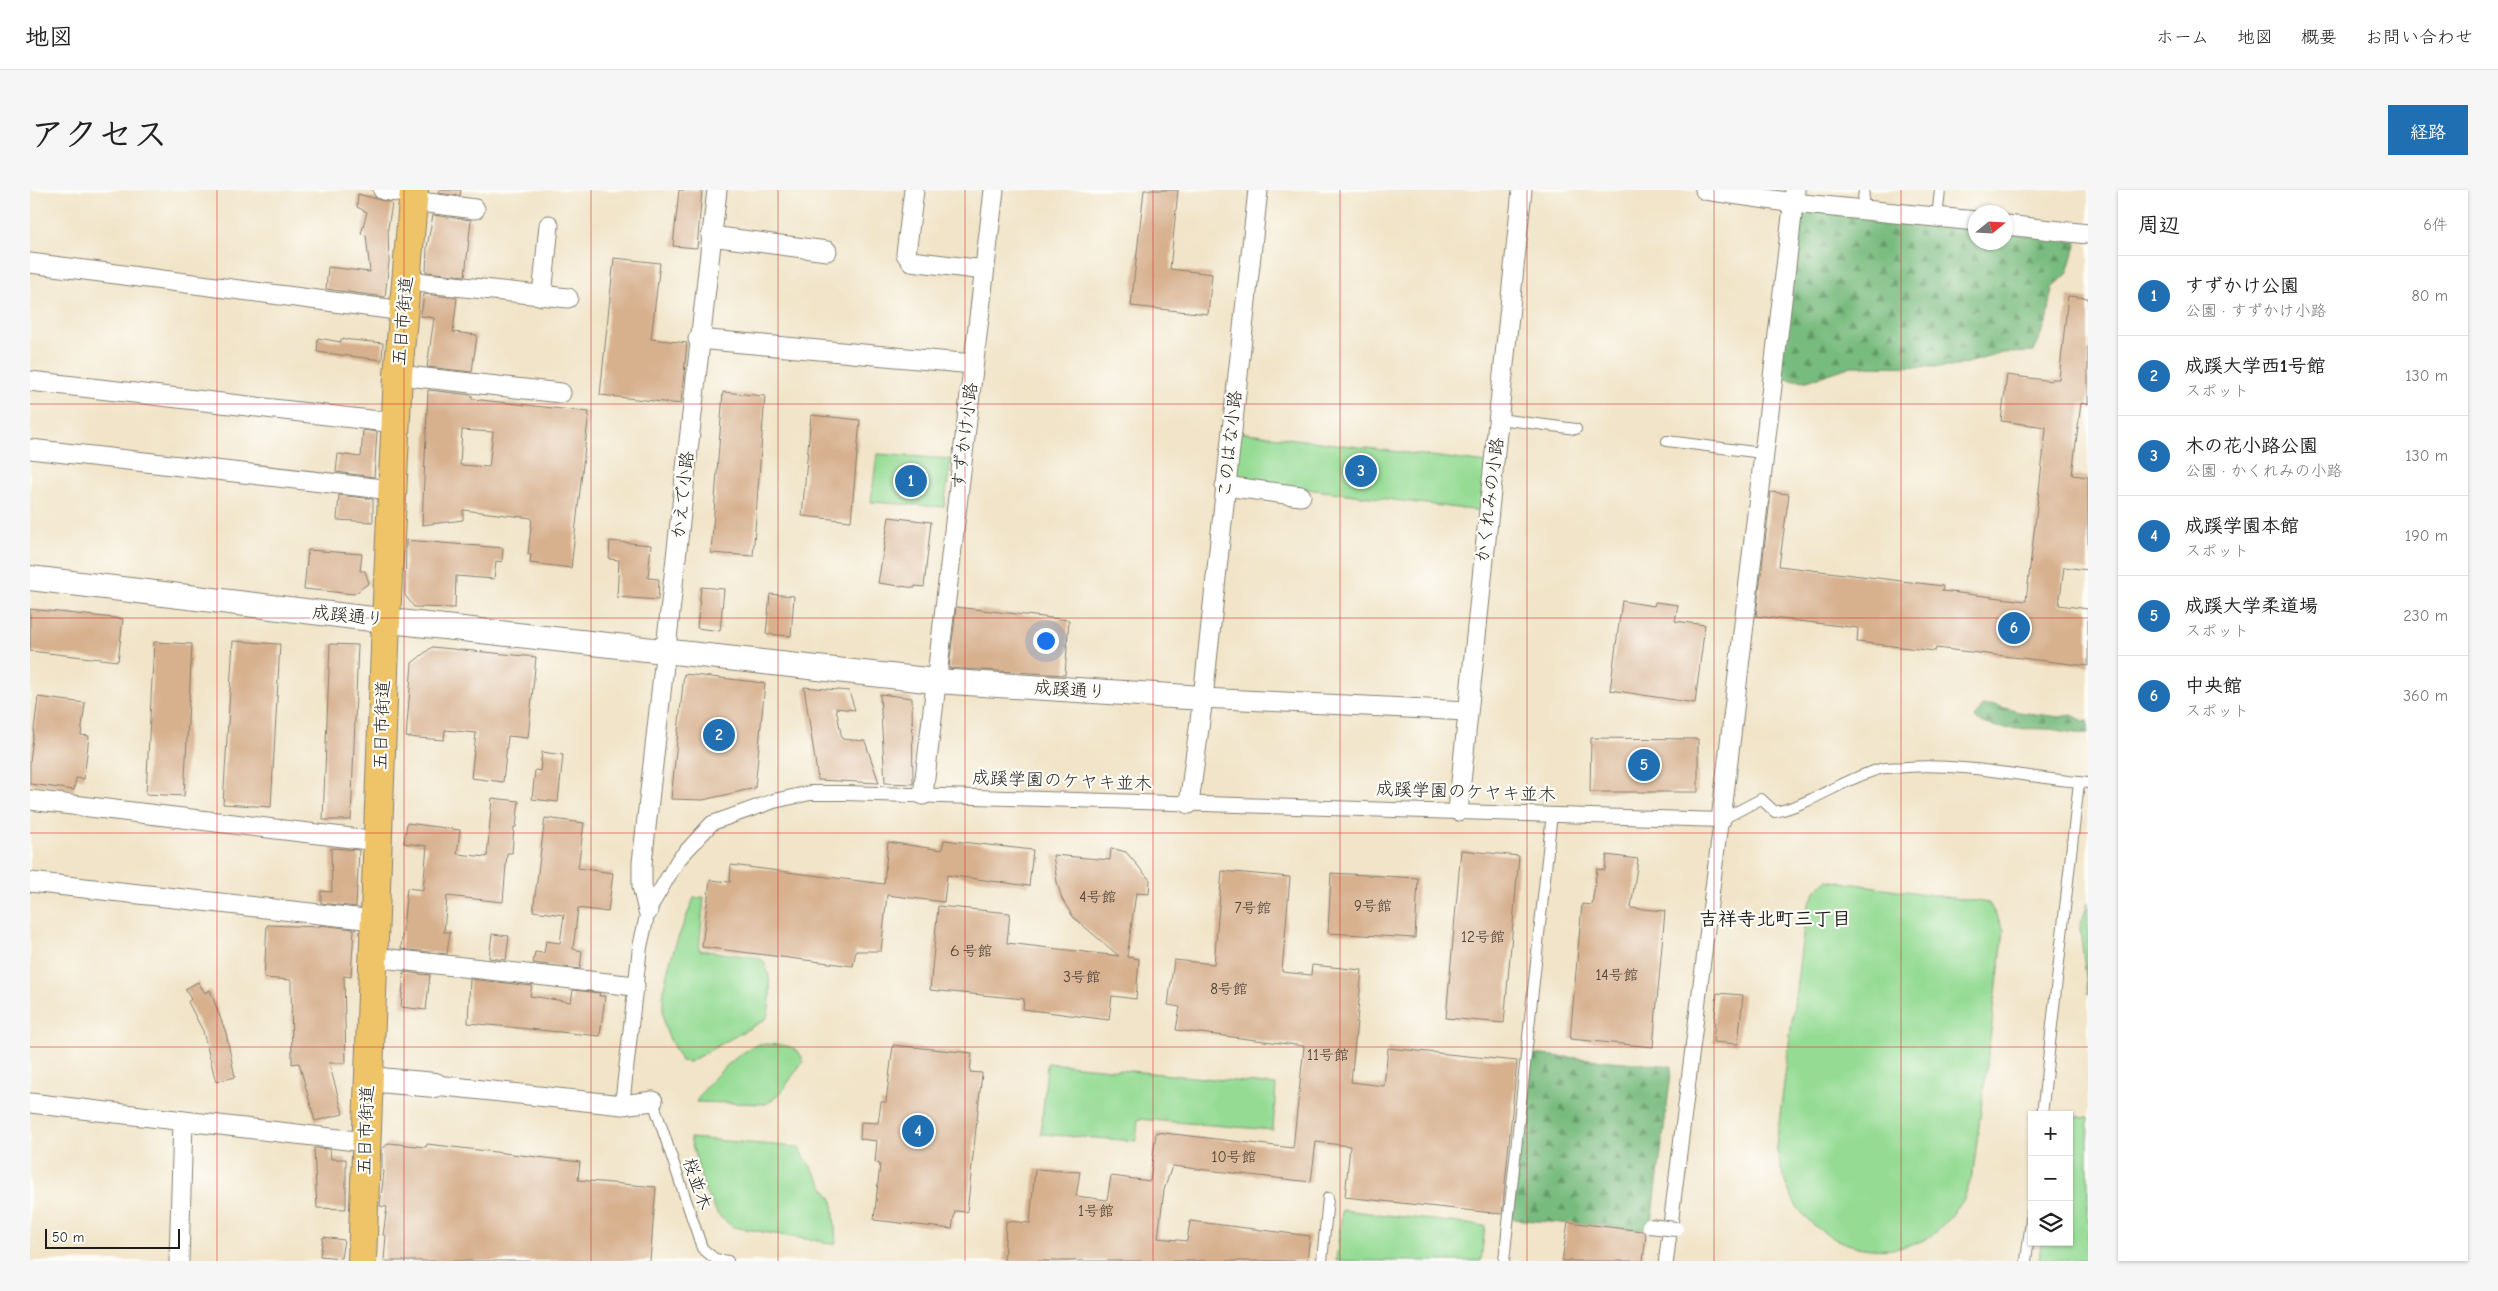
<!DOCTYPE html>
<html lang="ja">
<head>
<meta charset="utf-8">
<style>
	:root { --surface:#fff; --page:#f6f6f6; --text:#222; --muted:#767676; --line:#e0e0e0; --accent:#1f6fb2 }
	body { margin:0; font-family:"Comic Neue","Klee One",sans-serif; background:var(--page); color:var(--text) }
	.controls { position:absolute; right:15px; bottom:15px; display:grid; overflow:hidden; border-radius:0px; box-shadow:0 1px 4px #0004 }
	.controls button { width:45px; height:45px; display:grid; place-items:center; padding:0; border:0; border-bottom:1px solid var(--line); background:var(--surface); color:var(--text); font:25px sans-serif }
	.compass { position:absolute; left:1938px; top:15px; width:45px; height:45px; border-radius:50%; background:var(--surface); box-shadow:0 1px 4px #0004; rotate:72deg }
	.scale { position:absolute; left:15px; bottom:12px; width:135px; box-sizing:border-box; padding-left:5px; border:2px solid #1c1c1c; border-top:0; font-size:14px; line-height:18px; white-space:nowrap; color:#1c1c1c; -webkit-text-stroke:4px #fdfcf7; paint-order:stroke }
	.you { position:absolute; left:1015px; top:450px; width:18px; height:18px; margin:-12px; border:4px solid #fff; border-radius:50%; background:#1a73e8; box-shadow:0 0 0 8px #1a73e833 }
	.badge { display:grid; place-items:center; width:32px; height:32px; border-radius:50%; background:var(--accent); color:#fff; font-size:16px; font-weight:700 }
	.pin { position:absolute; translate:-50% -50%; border:2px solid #fff; box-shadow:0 1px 5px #0006 }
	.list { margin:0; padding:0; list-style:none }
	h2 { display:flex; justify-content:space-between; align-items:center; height:65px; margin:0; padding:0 20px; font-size:21px }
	h2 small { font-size:16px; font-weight:400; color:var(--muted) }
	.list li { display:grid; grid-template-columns:32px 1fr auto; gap:15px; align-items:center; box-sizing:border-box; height:80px; padding:0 20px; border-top:1px solid var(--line) }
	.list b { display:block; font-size:19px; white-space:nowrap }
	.list p { margin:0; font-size:16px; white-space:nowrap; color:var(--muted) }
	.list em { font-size:16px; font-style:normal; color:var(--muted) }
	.icon { flex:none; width:28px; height:28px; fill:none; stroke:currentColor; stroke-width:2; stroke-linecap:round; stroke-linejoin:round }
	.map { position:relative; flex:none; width:2058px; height:1071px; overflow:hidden; border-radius:0px }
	header { display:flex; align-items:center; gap:30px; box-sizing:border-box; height:70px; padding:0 25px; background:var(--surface); border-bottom:1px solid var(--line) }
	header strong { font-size:24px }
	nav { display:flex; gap:28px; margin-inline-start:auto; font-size:18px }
	.intro { display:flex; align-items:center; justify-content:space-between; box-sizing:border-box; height:120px; padding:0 30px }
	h1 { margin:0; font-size:35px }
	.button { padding:12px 22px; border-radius:0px; background:var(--accent); color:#fff; font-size:18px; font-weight:700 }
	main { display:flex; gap:30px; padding:0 30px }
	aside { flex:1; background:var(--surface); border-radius:0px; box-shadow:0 1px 4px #0004 }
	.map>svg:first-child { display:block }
	.green { fill:#95db94; stroke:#587c58 }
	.forest { fill:url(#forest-firs); stroke:#4a6c4d }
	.building { fill:#d7b08e; fill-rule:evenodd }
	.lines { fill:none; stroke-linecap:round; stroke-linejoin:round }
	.service-casing { stroke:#868072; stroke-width:12 }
	.pedestrian-casing { stroke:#868072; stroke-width:16 }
	.minor-casing { stroke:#868072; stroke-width:21 }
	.tertiary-casing { stroke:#868072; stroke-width:26 }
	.primary-casing { stroke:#868072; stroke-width:30 }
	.service { stroke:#fff; stroke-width:10 }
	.pedestrian { stroke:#fff; stroke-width:14 }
	.minor { stroke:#fff; stroke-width:19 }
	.tertiary { stroke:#fff; stroke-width:24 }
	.primary { stroke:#efc469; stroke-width:28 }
	.pedestrian-bridge-casing { stroke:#868072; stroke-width:16; stroke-linecap:butt }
	.pedestrian-bridge { stroke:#fff; stroke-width:14 }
	.grid { fill:none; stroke:#d62828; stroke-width:1; stroke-opacity:0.55 }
	.labels { text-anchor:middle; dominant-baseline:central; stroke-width:4.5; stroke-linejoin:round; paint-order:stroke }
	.number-label { font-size:15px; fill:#4b4138 }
	.street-label { font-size:18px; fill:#1c1c1c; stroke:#fdfcf7 }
	.neighbourhood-label { font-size:19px; font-weight:bold; fill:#1c1c1c; stroke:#fdfcf7 }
</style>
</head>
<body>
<header>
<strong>地図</strong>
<nav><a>ホーム</a><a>地図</a><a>概要</a><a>お問い合わせ</a></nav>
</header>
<div class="intro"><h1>アクセス</h1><a class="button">経路</a></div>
<main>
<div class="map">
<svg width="2058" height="1071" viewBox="0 0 2058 1071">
	<defs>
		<pattern id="forest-firs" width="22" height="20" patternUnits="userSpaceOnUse" patternTransform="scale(1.25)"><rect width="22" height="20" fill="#78bb7e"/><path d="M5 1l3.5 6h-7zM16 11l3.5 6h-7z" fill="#629766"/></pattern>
	</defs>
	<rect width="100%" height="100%" fill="#fdfcf7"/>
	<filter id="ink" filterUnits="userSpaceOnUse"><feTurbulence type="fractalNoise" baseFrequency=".02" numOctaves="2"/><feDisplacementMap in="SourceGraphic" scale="10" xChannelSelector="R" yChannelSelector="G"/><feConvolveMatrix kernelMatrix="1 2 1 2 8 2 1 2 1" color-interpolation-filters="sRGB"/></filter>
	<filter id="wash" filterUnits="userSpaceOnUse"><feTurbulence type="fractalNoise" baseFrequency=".0096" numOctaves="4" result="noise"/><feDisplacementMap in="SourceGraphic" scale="20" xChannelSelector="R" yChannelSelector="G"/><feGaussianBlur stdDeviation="1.12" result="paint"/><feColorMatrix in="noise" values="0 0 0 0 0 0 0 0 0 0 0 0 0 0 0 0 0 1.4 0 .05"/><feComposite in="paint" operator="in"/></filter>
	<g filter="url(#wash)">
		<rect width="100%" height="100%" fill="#f1e4c8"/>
		<g class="green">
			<path d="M1209 242 1457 273 1451 321 1205 290Z"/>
			<path d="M847 264 921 269 914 317 841 312Z"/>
			<path d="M1797 690 1959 713 1974 740 1943 982C1940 990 1938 999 1935 1007 1931 1016 1907 1042 1899 1047 1859 1071 1800 1059 1772 1023 1756 1003 1751 981 1746 956L1776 721 1786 700Z"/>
			<path d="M674 707 669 760 730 768C743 779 742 814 736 829L659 872 651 871C646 859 635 844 634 831 628 788 649 747 664 708Z"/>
			<path d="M2058 712V804L2050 738Z"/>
			<path d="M729 854C745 855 769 852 773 871L750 904 736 914 666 912C678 891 707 863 729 854Z"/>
			<path d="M1017 873 1246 895 1243 940 1108 929 1106 951 1011 944Z"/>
			<path d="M2039 926 2058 928V1071H2009L2011 1052H2039Z"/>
			<path d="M660 948 768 957 803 1011 806 1054 703 1037 688 1025 675 1001Z"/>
			<path d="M1312 1020 1455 1036 1451 1071H1306Z"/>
		</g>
		<g class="forest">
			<path d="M1766 17 1945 39 1946 52H1976V43L2047 52 2038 83 2022 98 2018 128 2004 162 1973 163 1923 177 1822 176 1777 191 1740 188Z"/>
			<path d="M1964 515 1989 522 2029 527 2042 525 2054 531 2058 530V543C2046 544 2038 542 2027 540 2000 536 1969 544 1945 529L1952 516Z"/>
			<path d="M1499 864 1642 876 1621 1040 1482 1029Z"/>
		</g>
		<g id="blocks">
			<g class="building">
				<path d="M409 0H431L430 6 408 3Z"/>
				<path d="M649 0H672L667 58 643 56Z"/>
				<path d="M1114 0H1148L1140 79 1182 84 1178 124 1101 116Z"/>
				<path d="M328 4 362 13 358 38 359 72 355 107 296 99 298 77 340 82 336 45 331 44 337 22 327 17Z"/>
				<path d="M403 25 441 30 435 86 396 82 397 57Z"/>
				<path d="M584 68 630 73 621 149 657 153 651 214 570 205Z"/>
				<path d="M394 104 427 108 423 142 447 145 442 182 397 177 404 128 391 126Z"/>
				<path d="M2038 106 2058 108V214L2051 213 2042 285 2058 287V380L2034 377 2029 415 2058 419V476L1906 458 1905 461 1827 452 1828 438 1726 426 1741 302 1759 304 1749 376 1913 396 1912 401 1996 411 2016 240V237L1971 231 1977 185 2022 191V189H2029Z"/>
				<path d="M288 148 311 152V149L353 153 352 170 287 162Z"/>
				<path d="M398 200 442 205V209L559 222 541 378 500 373 501 364H498L502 328 433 320V330L392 335ZM432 240 463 242 459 277 430 275Z"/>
				<path d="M693 202 735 206 723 366 681 363Z"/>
				<path d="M781 225 830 230 821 331 772 326Z"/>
				<path d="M333 240 347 242 344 287 306 282 308 264 331 267Z"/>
				<path d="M309 305 343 309V332L307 330Z"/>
				<path d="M859 327 901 332 894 397 885 396V398L848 393Z"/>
				<path d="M376 350 473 358 472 372 466 371 464 389 426 386 425 418 384 417 375 405Z"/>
				<path d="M580 351 621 355 618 388 629 389 628 410 587 407 589 370 579 369Z"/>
				<path d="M278 360 332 364 330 381H335L339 393 324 404 274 399Z"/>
				<path d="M671 397 694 399 690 441 667 438Z"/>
				<path d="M740 404 764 406 761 446 736 444Z"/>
				<path d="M1592 411 1624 416 1625 412 1648 415 1645 431 1675 435 1665 513 1580 500Z"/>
				<path d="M926 417 1039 430 1035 485 919 478Z"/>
				<path d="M0 419 93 429 88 471 0 461Z"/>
				<path d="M203 451 250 454 241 617 193 614Z"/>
				<path d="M124 452 162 454 154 606 116 604Z"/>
				<path d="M300 454 328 455 321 630H293Z"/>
				<path d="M402 457 506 467 498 548 478 546 473 592 441 588 446 543 415 540 414 550 376 547 382 473Z"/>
				<path d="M654 484 735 493 725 598 673 610 641 609Z"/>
				<path d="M774 497 819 501 825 520 806 518 812 549 835 551 849 593 788 590Z"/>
				<path d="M850 504 882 508 883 594 855 593Z"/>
				<path d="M8 507 55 513 51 545 59 546 54 589 46 588 44 600 0 594V572Z"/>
				<path d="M1561 548 1668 549V602H1560Z"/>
				<path d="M512 562 533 565 528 612 502 609 505 580 510 581Z"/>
				<path d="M462 608 489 611 486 637H484L482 663H477L473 712 417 706 414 742H420L417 764 371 759 377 698 393 700 397 656 374 653 377 633 430 640 427 664 457 667Z"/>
				<path d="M515 628 554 633 548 678 583 683 578 722 548 718 543 759 552 761 550 779 503 773 505 762 514 763 516 751 530 753 534 725 503 721Z"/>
				<path d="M914 650 1003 660 999 696 917 685 914 712 857 705 851 761H826L823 776 672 757 680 690 700 692 701 675 854 694 858 652 912 660Z"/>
				<path d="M301 658 329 660 326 717 291 713V701L302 702Z"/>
				<path d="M1081 658 1096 662 1120 690 1119 704 1106 703 1097 767 1109 769 1106 809 1082 806 1079 830 993 819 994 809 900 800 908 716 980 723 977 753 1089 766 1043 727 1032 709 1027 692 1023 665 1080 670Z"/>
				<path d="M1431 660 1489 666 1474 833 1416 828Z"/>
				<path d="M1577 665 1608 669 1601 718 1635 721 1623 857 1540 849 1552 714 1562 715 1567 679 1575 680Z"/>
				<path d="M1192 681 1260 687 1252 782 1281 785 1282 775 1332 780 1321 892 1354 896 1358 858 1487 871 1472 1024 1315 1007 1320 956 1286 952 1281 992 1142 976 1134 1000 1128 1048 1157 1051 1160 1031 1280 1046 1277 1071H974L976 1031 1000 1033 1005 979 1050 982 1046 1006 1077 1010 1081 986 1120 991 1126 942 1263 958 1274 856 1146 840 1150 817 1138 815 1144 770 1184 774Z"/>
				<path d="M1301 683 1388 688 1385 748 1298 743Z"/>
				<path d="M237 735 290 737V735L324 739 321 787 314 786 316 873H299L313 924 285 931 269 873 262 874 261 790 234 788Z"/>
				<path d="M462 744 479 746 476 770 459 768Z"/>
				<path d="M374 782 400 785 396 820 371 817Z"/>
				<path d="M440 789 502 796 500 806 541 812 543 800 570 803 569 806H575L570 846 438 833Z"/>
				<path d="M168 792 175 803 180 800 196 843 205 887 186 892 173 841 158 812 161 809 155 799Z"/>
				<path d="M1687 803 1713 805 1708 854 1683 852Z"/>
				<path d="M863 855 942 863 940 882 952 883 937 1022 925 1021 922 1039 844 1030 850 974 845 972 847 951 830 949 831 932 848 933 851 912H856Z"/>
				<path d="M359 953 396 957 397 954 550 972 548 990 626 997 620 1071H354L356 1045H353L357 1017 350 1016 354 981 352 979V959Z"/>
				<path d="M284 958 300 959 301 969H316V1019L287 1018Z"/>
				<path d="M1538 1032 1612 1041 1616 1044 1613 1071H1532Z"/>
				<path d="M293 1047 314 1050 311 1068 290 1066Z"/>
			</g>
		</g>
	</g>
	<g filter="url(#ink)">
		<use href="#blocks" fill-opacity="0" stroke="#868072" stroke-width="1"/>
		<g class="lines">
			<g class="service-casing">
				<g id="service">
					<path d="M1832 20 1834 0"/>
					<path d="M1907 28 1910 0"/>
					<path d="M1469 229 1546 239"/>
					<path d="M1637 251 1732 263"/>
					<path d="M1691 630 1731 609 1745 622C1782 614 1813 589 1850 579 1858 577 1868 578 1877 577 1937 573 1998 588 2058 593"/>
					<path d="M623 911 672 1058 685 1069 698 1071"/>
					<path d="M2012 925 2049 592"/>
					<path d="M1292 1071 1298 1008"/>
					<path d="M1474 1071 1522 623"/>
					<path d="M1996 1071 2002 1022"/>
				</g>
			</g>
			<g class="pedestrian-casing">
				<path id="pedestrian" d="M592 915 610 757 618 721 648 670 682 633 744 611 780 603H814L1691 630 1636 1071"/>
			</g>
			<g class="minor-casing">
				<g id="minor">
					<path d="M353 0 384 4"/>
					<path d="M884 0 876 64 881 71 954 80"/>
					<path d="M1675 0 1763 13 1946 31"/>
					<path d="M383 11 445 19"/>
					<path d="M1976 35 2058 44"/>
					<path d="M681 46 797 61"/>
					<path d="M0 73 374 121"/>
					<path d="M377 91 538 108"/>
					<path d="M512 106 519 35"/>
					<path d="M668 149 943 174"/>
					<path d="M368 185 531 203"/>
					<path d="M0 191 366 233"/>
					<path d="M0 259 362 300"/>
					<path d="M1195 296 1271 306"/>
					<path d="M1173 508 1437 521"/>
					<path d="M893 605 964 0"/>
					<path d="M0 610 347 651"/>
					<path d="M1159 614 1173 508 1228 0"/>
					<path d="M1428 621 1492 0"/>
					<path d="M1691 630 1765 0"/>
					<path d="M0 692 344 730"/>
					<path d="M618 721 612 696V673L687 0"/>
					<path d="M343 767 605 796"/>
					<path d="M405 895 592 915 623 911"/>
					<path d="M0 913 335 952"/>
					<path d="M149 1071 153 931"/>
				</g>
			</g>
			<g class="tertiary-casing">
				<g id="tertiary">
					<path d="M0 388 333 428 906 491 1173 508"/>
					<path d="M338 889 405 895"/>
				</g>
			</g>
			<g class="primary-casing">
				<path id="primary" d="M332 1071 356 430 368 185 384 0"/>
			</g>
			<use href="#service" class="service"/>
			<use href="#pedestrian" class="pedestrian"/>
			<use href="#minor" class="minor"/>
			<use href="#tertiary" class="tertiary"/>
			<use href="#primary" class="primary"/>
			<g class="pedestrian-bridge-casing">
				<path id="pedestrian-bridge" d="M1619 1036 1646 1039"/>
			</g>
			<use href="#pedestrian-bridge" class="pedestrian-bridge"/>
		</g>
	</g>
	<path class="grid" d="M187 0V1071M374 0V1071M561 0V1071M748 0V1071M935 0V1071M1123 0V1071M1310 0V1071M1497 0V1071M1684 0V1071M1871 0V1071M0 214H2058M0 428H2058M0 643H2058M0 857H2058"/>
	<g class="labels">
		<g class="number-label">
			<text x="1068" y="707">4号館</text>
			<text x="1343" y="716">9号館</text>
			<text x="1223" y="718">7号館</text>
			<text x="1453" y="747">12号館</text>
			<text x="940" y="761">６号館</text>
			<text x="1587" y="785">14号館</text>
			<text x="1052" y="787">3号館</text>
			<text x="1199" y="799">8号館</text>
			<text x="1298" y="865">11号館</text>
			<text x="1204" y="967">10号館</text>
			<text x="1066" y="1021">1号館</text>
		</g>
		<g class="street-label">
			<text transform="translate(373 131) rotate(-85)">五日市街道</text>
			<text transform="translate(935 246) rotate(-83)">すずかけ小路</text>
			<text transform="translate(1200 254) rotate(-84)">このはな小路</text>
			<text transform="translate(653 305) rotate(-84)">かえで小路</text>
			<text transform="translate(1460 310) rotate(-83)">かくれみの小路</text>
			<text transform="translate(318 426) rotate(6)">成蹊通り</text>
			<text transform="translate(1040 500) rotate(4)">成蹊通り</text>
			<text transform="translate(352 535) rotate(-88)">五日市街道</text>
			<text transform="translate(1032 591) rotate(2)">成蹊学園のケヤキ並木</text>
			<text transform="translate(1436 602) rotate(2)">成蹊学園のケヤキ並木</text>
			<text transform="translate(336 940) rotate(-88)">五日市街道</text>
			<text transform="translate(667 994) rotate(71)">桜並木</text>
		</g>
		<g class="neighbourhood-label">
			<text x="1745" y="729">吉祥寺北町三丁目</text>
		</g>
	</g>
</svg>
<div class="controls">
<button>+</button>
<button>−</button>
<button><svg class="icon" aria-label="layers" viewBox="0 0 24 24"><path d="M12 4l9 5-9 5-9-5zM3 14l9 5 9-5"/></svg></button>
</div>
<svg class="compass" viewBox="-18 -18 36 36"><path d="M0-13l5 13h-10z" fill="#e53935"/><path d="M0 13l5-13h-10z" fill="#767676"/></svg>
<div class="scale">50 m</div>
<div class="you"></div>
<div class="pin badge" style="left:881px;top:291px">1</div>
<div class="pin badge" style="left:689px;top:545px">2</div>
<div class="pin badge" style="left:1331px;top:281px">3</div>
<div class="pin badge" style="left:888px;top:941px">4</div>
<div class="pin badge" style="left:1614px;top:575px">5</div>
<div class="pin badge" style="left:1984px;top:438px">6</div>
</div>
<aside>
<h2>周辺<small>6件</small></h2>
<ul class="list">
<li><span class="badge">1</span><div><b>すずかけ公園</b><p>公園 · すずかけ小路</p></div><em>80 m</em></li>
<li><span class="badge">2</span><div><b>成蹊大学西1号館</b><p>スポット</p></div><em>130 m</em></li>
<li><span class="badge">3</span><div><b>木の花小路公園</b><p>公園 · かくれみの小路</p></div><em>130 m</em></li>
<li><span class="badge">4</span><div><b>成蹊学園本館</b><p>スポット</p></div><em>190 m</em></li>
<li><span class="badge">5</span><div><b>成蹊大学柔道場</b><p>スポット</p></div><em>230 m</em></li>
<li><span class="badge">6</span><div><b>中央館</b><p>スポット</p></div><em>360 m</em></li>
</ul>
</aside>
</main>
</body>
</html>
